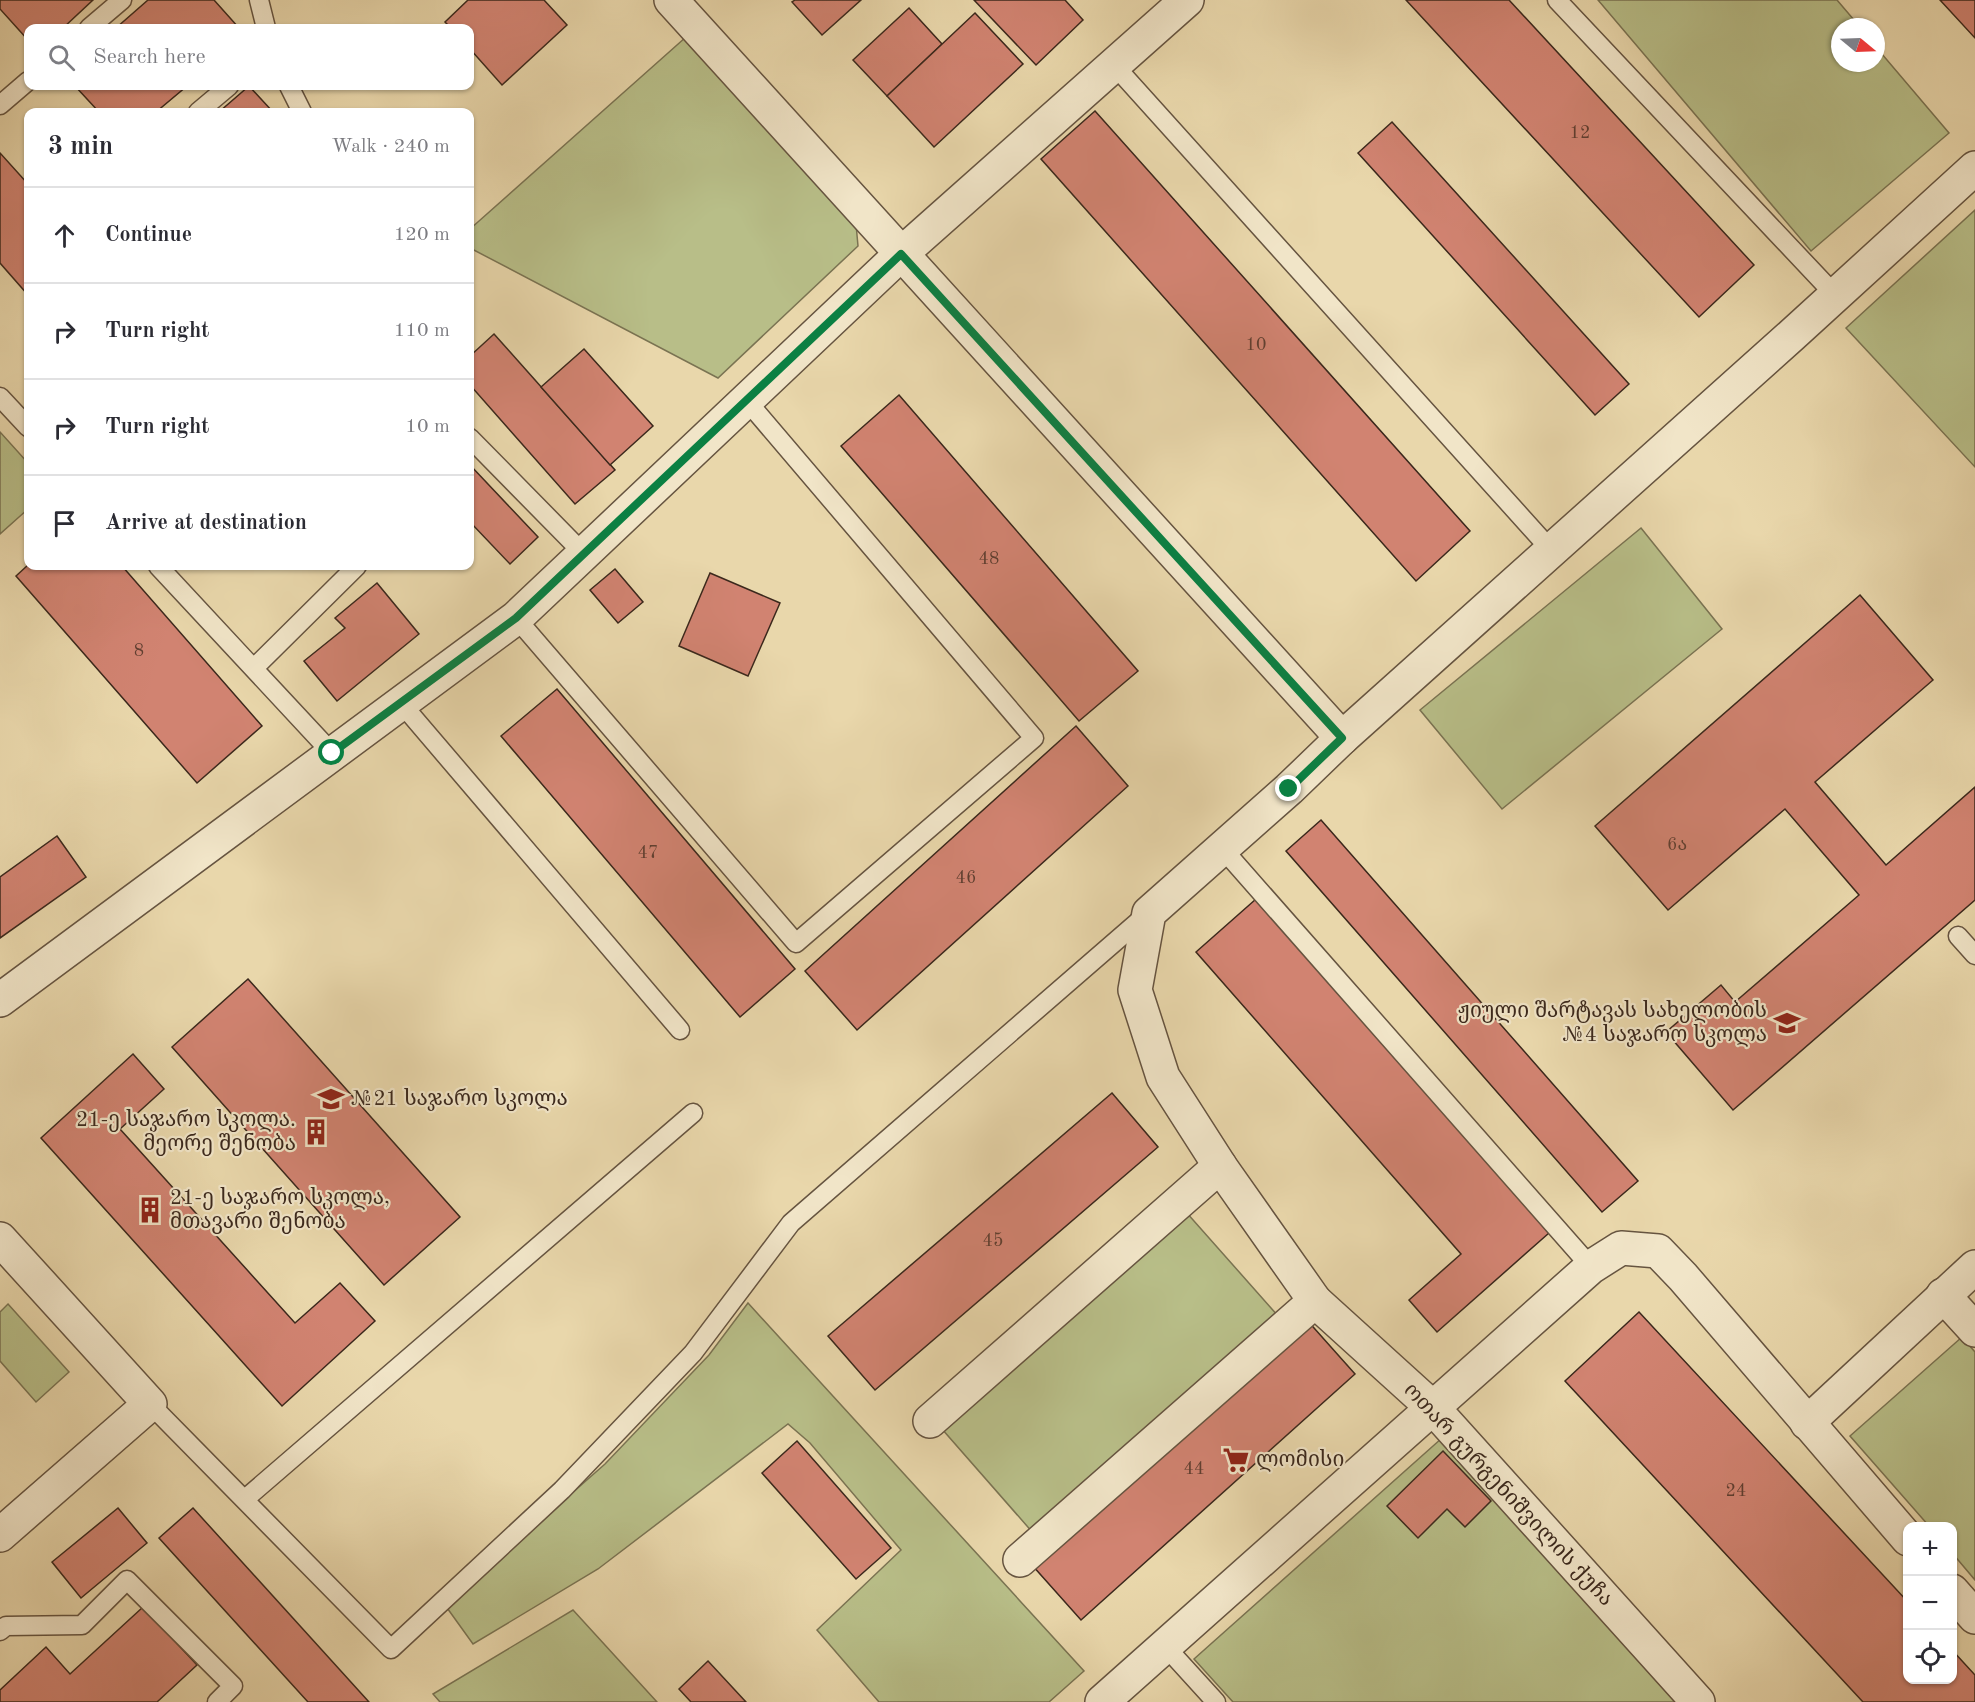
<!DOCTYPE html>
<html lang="en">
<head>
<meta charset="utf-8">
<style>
	:root { --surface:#fff; --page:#f2f2f3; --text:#2b2b33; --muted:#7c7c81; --line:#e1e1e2 }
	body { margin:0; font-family:"Old Standard TT","Noto Serif Georgian",serif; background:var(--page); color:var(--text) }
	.controls { position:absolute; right:18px; bottom:18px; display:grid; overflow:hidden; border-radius:12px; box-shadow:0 2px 4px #0004 }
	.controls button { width:54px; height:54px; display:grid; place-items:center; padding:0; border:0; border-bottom:2px solid var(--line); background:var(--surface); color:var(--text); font:30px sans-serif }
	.compass { position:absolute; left:1831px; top:18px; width:54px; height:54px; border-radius:50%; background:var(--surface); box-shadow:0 2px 4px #0004; rotate:109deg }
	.stop { position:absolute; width:18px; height:18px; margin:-14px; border:4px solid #0b8043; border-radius:50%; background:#fff }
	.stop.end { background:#0b8043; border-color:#fff; box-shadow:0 2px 6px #0008 }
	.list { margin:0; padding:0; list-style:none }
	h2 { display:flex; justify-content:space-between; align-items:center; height:78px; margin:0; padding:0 24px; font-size:26px }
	h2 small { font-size:20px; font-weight:400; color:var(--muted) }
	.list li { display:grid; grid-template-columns:39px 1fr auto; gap:18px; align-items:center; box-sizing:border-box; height:96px; padding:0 24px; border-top:2px solid var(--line) }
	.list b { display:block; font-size:22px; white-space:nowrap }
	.list em { font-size:20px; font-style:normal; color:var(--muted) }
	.icon { flex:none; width:33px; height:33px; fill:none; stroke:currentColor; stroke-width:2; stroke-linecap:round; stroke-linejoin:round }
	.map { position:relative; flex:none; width:1975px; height:1702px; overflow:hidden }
	.search { position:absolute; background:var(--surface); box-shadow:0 2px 4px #0004; left:24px; top:24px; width:450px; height:66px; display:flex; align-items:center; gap:15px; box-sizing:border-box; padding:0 21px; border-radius:12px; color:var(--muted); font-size:22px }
	.panel { position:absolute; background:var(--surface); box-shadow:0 2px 4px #0004; left:24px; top:108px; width:450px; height:462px; border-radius:12px }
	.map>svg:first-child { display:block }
	.green { fill:#b8be88; stroke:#7a7352; stroke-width:1.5 }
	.building { fill:#d18371; stroke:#3b281c; stroke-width:1.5 }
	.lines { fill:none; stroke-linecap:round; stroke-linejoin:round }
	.lane-casing { stroke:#665440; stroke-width:21 }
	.street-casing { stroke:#665440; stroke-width:36 }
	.lane { stroke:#f1e5c8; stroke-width:18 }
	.street { stroke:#f1e5c8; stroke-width:33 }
	.route { stroke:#0b8043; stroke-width:8 }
	.labels { text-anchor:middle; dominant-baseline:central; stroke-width:4.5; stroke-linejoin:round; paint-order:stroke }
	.number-label { font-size:18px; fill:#603f31 }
	.poi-label { font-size:21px; fill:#3b281c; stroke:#f1e5c8; text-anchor:start }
	.street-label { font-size:21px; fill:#3b281c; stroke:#f1e5c8 }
</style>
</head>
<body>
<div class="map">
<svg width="1975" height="1702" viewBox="0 0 1975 1702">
	<rect width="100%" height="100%" fill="#e9d7ab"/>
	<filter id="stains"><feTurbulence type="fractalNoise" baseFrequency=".00333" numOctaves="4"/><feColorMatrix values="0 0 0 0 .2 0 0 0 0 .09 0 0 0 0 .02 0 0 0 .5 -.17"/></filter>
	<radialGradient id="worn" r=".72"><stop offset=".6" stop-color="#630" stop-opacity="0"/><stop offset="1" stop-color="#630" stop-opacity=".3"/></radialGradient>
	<g class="green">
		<path d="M1598 0H1837L1860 27H1840V63H1876V47L1949 133 1811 251Z"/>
		<path d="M686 37 856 224 858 246 718 378 470 248V229Z"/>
		<path d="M1975 210V467L1846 328Z"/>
		<path d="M0 432 28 463V509L0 534Z"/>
		<path d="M1641 528 1722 629 1502 809 1420 710Z"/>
		<path d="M1186 1212 1279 1317 1034 1534 942 1429Z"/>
		<path d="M748 1303 1084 1671 1049 1702H879L817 1630 901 1550 810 1443 788 1424 598 1569 473 1644 445 1605 605 1464 709 1355Z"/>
		<path d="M8 1304 69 1372 36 1402 0 1361V1312Z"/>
		<path d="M1962 1337 1975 1352V1580L1953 1554 1952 1526H1929L1850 1436Z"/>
		<path d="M1442 1438 1682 1702H1233L1194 1659Z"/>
		<path d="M573 1610 657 1702H440L433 1694Z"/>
	</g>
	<g class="building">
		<path d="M0 0H93L63 28H28V40L0 9Z"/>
		<path d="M148 0H214L239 28H116Z"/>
		<path d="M468 0H544L567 25 502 85 470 49V28H451L445 22Z"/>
		<path d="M795 0H861L822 35 792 2Z"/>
		<path d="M974 0H1065L1083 20 1036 65Z"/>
		<path d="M1406 0H1509L1754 265 1699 317Z"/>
		<path d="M1940 0H1975V38Z"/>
		<path d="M909 8 942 44 887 96 853 60Z"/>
		<path d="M975 13 1023 64 934 147 887 96Z"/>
		<path d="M75 86H187L156 112H99Z"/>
		<path d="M249 86 273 112H219Z"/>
		<path d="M1095 111 1470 531 1416 581 1041 159Z"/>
		<path d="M1392 122 1629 384 1595 415 1358 153Z"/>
		<path d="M0 153 28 184V295L0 263Z"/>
		<path d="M494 334 615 470 575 504 470 385V356Z"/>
		<path d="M584 349 653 426 610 465 541 387Z"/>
		<path d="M899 395 1138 671 1079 721 841 446Z"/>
		<path d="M470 465 538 537 510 564 470 522Z"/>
		<path d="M28 565 122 566 262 726 197 783 16 576Z"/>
		<path d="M615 569 643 602 618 623 590 590Z"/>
		<path d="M710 573 780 603 748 676 679 646Z"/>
		<path d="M377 583 419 634 337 701 304 661 345 628 335 618Z"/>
		<path d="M1860 595 1933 680 1815 782 1886 865 1975 787V900L1733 1110 1666 1032 1721 985 1735 1002 1859 895 1785 809 1668 910 1595 826Z"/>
		<path d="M557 689 795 969 740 1017 501 736Z"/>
		<path d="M1076 726 1128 786 857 1030 805 971Z"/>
		<path d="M1321 820 1638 1181 1602 1212 1286 851Z"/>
		<path d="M57 836 86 877 0 938V877Z"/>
		<path d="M1256 899 1549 1233 1437 1332 1409 1300 1461 1254 1196 952Z"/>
		<path d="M248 979 460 1217 384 1285 172 1047Z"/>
		<path d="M133 1054 164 1089 120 1129 295 1323 340 1283 375 1321 282 1406 41 1138Z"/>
		<path d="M1112 1093 1158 1147 875 1390 828 1336Z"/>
		<path d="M1639 1312 1908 1602V1680H1952V1650L1975 1675V1702H1863L1565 1381Z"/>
		<path d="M1306 1319 1355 1374 1081 1620 1032 1565Z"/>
		<path d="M797 1441 891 1548 856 1579 762 1473Z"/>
		<path d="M1443 1451 1491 1501 1465 1527 1447 1509 1418 1538 1387 1506Z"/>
		<path d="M118 1508 147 1543 81 1598 52 1562Z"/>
		<path d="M193 1508 369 1702H308L159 1538Z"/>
		<path d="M143 1607 197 1665 157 1702H0V1690L46 1647 70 1674Z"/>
		<path d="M708 1661 746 1702H691L679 1689Z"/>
	</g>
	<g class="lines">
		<g class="lane-casing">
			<g id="lane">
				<path d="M259 0 266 28"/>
				<path d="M1557 0 1836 296"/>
				<path d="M89 28 122 0"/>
				<path d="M1114 65 1551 550"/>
				<path d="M289 86 302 112"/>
				<path d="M0 105 28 81"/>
				<path d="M198 112 229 86"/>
				<path d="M0 397 28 427"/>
				<path d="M470 438 584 554"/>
				<path d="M158 566 332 753"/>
				<path d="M516 618 796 943 1034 738 747 401"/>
				<path d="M254 668 357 566"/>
				<path d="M401 703 680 1030"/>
				<path d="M1222 848 1591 1267"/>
				<path d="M1958 936 1975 955"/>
				<path d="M150 1404 391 1649 562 1490 693 1353 791 1223 1147 914"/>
				<path d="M245 1499 693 1113"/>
				<path d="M0 1631 6 1626 82 1625 127 1580 233 1686 217 1702"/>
				<path d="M1165 1646 1216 1702"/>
			</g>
		</g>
		<g class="street-casing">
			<g id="street">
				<path d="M671 0 1342 738"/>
				<path d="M0 1000 516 618 901 254 1187 0"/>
				<path d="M0 1239 150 1404 0 1535"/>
				<path d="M1943 1295 1975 1330"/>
				<path d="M930 1421 1220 1166"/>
				<path d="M1807 1423 1975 1267"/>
				<path d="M1020 1560 1315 1301"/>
				<path d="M1952 1591 1975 1617"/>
				<path d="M1102 1702 1591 1267 1621 1248 1658 1251 1683 1277 1908 1539"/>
				<path d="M1698 1702 1433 1408 1315 1301 1220 1166 1163 1077 1135 990 1149 913 1289 789 1342 738 1792 335 1975 168"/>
			</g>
		</g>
		<use href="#lane" class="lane"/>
		<use href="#street" class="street"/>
	</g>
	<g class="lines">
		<path class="route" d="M332 753 516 618 901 254 1342 738 1289 789"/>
	</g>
	<defs>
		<g id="school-bare" transform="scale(2.07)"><path d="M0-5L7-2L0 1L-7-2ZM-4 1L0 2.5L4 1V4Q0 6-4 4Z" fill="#8f2418" stroke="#f1e5c8" stroke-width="2.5" paint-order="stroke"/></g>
		<g id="building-bare" transform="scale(2.07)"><path d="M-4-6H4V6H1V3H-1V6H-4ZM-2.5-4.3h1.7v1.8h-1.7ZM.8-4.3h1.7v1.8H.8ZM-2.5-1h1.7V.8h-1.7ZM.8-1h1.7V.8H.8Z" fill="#8f2418" stroke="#f1e5c8" stroke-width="2.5" paint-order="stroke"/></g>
		<g id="supermarket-bare" transform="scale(2.07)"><path d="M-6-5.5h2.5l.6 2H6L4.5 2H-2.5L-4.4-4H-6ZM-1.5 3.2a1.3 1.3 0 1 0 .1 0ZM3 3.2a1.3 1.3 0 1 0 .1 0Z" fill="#8f2418" stroke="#f1e5c8" stroke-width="2.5" paint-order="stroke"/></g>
	</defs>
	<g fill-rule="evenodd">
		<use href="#school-bare" x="1787" y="1023"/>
		<use href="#school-bare" x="331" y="1099"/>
		<use href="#building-bare" x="316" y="1132"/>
		<use href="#building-bare" x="150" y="1210"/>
		<use href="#supermarket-bare" x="1236" y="1460"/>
	</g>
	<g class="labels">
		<g class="number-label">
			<text x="1580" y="133">12</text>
			<text x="1256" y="345">10</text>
			<text x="989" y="559">48</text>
			<text x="139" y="651">8</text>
			<text x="1677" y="845">6ა</text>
			<text x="648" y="853">47</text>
			<text x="966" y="878">46</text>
			<text x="993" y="1241">45</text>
			<text x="1194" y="1469">44</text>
			<text x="1736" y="1491">24</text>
		</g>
		<g class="poi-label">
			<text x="1767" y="1011" text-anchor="end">ჟიული შარტავას სახელობის<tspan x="1767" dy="24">№4 საჯარო სკოლა</tspan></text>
			<text x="351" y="1099">№21 საჯარო სკოლა</text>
			<text x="296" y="1120" text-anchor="end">21-ე საჯარო სკოლა.<tspan x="296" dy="24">მეორე შენობა</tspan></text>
			<text x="170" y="1198">21-ე საჯარო სკოლა,<tspan x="170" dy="24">მთავარი შენობა</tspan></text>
			<text x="1256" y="1460">ლომისი</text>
		</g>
		<g class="street-label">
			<text transform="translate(1508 1495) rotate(47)">ოთარ გურგენიშვილის ქუჩა</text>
		</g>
	</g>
	<rect width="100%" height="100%" filter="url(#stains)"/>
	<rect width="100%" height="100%" fill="url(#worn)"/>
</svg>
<div class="controls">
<button>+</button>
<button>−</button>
<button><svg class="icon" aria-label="locate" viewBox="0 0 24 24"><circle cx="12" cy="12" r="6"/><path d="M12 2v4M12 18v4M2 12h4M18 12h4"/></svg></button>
</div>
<svg class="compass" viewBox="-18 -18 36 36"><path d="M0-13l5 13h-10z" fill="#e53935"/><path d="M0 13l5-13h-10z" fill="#7c7c81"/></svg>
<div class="stop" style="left:332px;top:753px"></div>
<div class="stop end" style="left:1289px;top:789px"></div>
<div class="search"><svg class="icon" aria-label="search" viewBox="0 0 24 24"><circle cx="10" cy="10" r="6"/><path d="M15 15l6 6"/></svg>Search here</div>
<section class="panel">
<h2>3 min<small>Walk · 240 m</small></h2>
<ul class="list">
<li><svg class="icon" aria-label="ahead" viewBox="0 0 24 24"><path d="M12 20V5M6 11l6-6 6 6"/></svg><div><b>Continue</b></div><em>120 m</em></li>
<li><svg class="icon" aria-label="right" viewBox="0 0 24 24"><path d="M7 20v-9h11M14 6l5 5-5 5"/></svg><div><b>Turn right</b></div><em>110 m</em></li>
<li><svg class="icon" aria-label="right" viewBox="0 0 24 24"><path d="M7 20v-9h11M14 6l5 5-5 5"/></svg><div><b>Turn right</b></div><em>10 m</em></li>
<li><svg class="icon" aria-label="arrive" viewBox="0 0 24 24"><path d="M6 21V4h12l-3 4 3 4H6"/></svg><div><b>Arrive at destination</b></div></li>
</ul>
</section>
</div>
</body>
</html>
